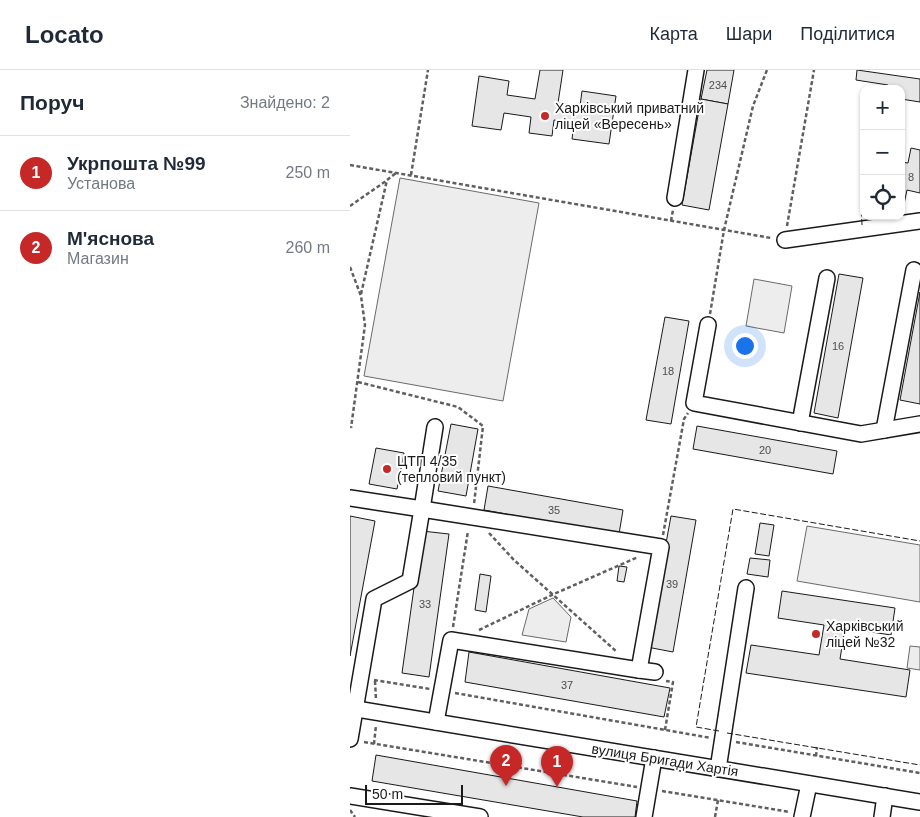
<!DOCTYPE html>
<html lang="uk">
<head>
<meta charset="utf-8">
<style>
	:root { --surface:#fff; --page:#f6f6f7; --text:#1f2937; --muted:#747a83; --line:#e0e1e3; --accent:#c62828 }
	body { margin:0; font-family:Helvetica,sans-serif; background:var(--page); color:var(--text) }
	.controls { position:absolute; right:15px; top:15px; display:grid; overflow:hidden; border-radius:10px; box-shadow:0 1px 4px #0004 }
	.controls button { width:45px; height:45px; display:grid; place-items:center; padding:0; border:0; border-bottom:1px solid var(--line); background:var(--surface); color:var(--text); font:25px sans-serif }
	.scale { position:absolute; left:15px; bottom:12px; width:98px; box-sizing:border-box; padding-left:5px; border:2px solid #1a1a1a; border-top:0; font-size:14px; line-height:18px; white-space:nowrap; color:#1a1a1a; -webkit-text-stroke:4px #fff; paint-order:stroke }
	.you { position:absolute; left:394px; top:275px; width:18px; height:18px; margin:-12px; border:4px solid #fff; border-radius:50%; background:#1a73e8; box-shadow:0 0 0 8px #1a73e833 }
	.badge { display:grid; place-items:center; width:32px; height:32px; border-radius:50%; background:var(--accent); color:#fff; font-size:16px; font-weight:700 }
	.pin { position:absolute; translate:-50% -41px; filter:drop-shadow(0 1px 2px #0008) }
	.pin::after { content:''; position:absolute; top:26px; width:18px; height:15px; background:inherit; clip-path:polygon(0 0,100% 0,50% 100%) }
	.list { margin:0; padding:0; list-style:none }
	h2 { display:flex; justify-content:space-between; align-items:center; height:65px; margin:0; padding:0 20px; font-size:21px }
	h2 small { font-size:16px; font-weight:400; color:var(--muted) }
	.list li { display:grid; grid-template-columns:32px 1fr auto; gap:15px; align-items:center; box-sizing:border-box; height:75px; padding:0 20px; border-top:1px solid var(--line) }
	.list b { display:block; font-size:19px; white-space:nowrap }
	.list p { margin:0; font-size:16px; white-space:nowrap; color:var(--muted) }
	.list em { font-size:16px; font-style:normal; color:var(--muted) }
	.icon { flex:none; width:28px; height:28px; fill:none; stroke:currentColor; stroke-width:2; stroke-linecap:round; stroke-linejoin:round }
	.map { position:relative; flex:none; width:570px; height:747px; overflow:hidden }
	header { display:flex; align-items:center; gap:30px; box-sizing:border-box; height:70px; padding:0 25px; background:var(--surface); border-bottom:1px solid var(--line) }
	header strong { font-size:24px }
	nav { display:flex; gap:28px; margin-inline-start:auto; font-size:18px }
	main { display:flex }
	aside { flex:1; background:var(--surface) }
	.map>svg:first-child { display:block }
	.green { fill:#ededed; stroke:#6a6a6a }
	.building { fill:#e6e6e6; stroke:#1a1a1a }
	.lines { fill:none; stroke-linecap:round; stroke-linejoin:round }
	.minor-casing { stroke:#1a1a1a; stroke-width:18 }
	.path { stroke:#5f5f5f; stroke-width:2.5; stroke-dasharray:4 2.5; stroke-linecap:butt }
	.minor { stroke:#fff; stroke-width:15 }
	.fence { stroke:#1a1a1a; stroke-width:1; stroke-dasharray:6 2.5; stroke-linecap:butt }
	.poi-dot { fill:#c62828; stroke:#fff; stroke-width:2 }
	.labels { text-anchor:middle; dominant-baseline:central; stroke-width:4; stroke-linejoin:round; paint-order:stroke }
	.number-label { font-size:11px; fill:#4d4d4d }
	.poi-label { font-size:14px; fill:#1a1a1a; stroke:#fff; text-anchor:start }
	.street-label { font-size:14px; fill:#1a1a1a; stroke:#fff }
</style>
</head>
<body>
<header>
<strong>Locato</strong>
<nav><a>Карта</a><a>Шари</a><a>Поділитися</a></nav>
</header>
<main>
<aside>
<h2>Поруч<small>Знайдено: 2</small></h2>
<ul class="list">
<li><span class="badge">1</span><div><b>Укрпошта №99</b><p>Установа</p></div><em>250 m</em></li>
<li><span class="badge">2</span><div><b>М'яснова</b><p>Магазин</p></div><em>260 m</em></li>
</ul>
</aside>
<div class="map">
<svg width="570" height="747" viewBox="0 0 570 747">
	<rect width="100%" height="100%" fill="#fff"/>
	<g class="green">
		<path d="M50 108 189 133 153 331 14 306Z"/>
		<path d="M404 209 442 216 434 263 396 256Z"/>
		<path d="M457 456 570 475V532L447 511Z"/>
		<path d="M203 528 221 547 216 572 172 565 179 539Z"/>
		<path d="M560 576 570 577V600L557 598Z"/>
	</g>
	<g class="building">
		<path d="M190 0H213L208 33 230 36 232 21 266 26 259 74 222 69 224 53 204 50 202 66 179 63 181 47 154 43 151 60 122 56 129 6 159 11 157 25 185 29Z"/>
		<path d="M357 0H384L378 34 351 29Z"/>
		<path d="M507 0 570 9V32L551 29V19H538V15L506 10Z"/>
		<path d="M351 29 378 34 359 140 332 135Z"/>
		<path d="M561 78 570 80V123L557 120 554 134H551V92L558 93Z"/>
		<path d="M489 204 513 208 488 348 464 343Z"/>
		<path d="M570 222V334L550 330Z"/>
		<path d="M315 247 339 251 321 354 296 350Z"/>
		<path d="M101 354 128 359 116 426 88 421Z"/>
		<path d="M347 356 487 381 483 404 343 379Z"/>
		<path d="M26 378 54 383 47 419 19 414Z"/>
		<path d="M138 416 273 440 269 464 134 440Z"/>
		<path d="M0 446 25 451 0 586Z"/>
		<path d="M321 446 346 450 323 582 297 577Z"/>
		<path d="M410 453 424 455 419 486 405 484Z"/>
		<path d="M72 461 99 464 79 607 52 603Z"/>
		<path d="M400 488 420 490 418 507 397 504Z"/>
		<path d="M269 496 277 497 274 512 267 511Z"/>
		<path d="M130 504 141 506 136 542 125 540Z"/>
		<path d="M432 521 545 538 541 565 495 558 490 589 560 600 556 627 396 603 401 575 469 585 474 555 428 548Z"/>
		<path d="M119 582 320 618 314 647 115 612Z"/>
		<path d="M26 685 287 731 285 747H233L22 711Z"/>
	</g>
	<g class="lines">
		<g class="minor-casing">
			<g id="minor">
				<path d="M325 128 346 0"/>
				<path d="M435 170 570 151"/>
				<path d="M358 255 344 333 511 364 570 354"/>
				<path d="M450 353 477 208"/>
				<path d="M534 360 564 200"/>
				<path d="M0 428 72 439 85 357"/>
				<path d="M289 600 305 602"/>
				<path d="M0 638 570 732"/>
				<path d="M0 669 24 529 60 511 72 439 311 477 289 600 101 570 86 652"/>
				<path d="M368 699 396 518"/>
				<path d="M0 726 130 747"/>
				<path d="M294 747 304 688"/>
				<path d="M452 747 459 714"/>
				<path d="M532 747 535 726"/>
			</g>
		</g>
		<g class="path">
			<path d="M0 95 421 168"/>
			<path d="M61 105 78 0"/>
			<path d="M0 136 36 111"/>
			<path d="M321 151 323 140"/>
			<path d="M437 156 464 0"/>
			<path d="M0 197 11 226 15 255 1 358"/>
			<path d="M11 224 37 110 46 103"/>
			<path d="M360 244 374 160 403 36 417 0"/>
			<path d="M8 312 108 337 133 356 124 434"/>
			<path d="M139 463 164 490 267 582"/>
			<path d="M313 465 334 349 338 343"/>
			<path d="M103 557 118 461"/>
			<path d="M129 560 204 524 288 487"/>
			<path d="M24 610 80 619"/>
			<path d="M25 611 26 630"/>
			<path d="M105 623 361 668"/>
			<path d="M315 660 323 612 316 611"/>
			<path d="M14 672 287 717"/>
			<path d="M386 672 570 703"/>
			<path d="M24 674 26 655"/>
			<path d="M466 686 467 677"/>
			<path d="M312 721 440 742"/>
			<path d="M0 740 5 747"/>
			<path d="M365 747 368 730"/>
		</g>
		<use href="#minor" class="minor"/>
		<g class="fence">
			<path d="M512 155 511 130 514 113"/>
			<path d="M369 661 346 657 383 439 570 471"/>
			<path d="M377 663 570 695"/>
		</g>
	</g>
	<g class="poi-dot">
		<circle cx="195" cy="46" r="5"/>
		<circle cx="37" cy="399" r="5"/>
		<circle cx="466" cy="564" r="5"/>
	</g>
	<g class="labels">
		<g class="number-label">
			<text x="368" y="15">234</text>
			<text x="561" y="107">8</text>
			<text x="488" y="276">16</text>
			<text x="318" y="301">18</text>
			<text x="415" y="380">20</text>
			<text x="204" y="440">35</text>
			<text x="322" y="514">39</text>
			<text x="75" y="534">33</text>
			<text x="217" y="615">37</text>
		</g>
		<g class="poi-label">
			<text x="205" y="38">Харківський приватний<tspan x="205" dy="16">ліцей «Вересень»</tspan></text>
			<text x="47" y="391">ЦТП 4/35<tspan x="47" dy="16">(тепловий пункт)</tspan></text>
			<text x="476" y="556">Харківський<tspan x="476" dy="16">ліцей №32</tspan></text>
		</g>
		<g class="street-label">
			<text transform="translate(315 690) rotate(9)">вулиця Бригади Хартія</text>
		</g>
	</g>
</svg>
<div class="controls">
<button>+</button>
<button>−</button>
<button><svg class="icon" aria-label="locate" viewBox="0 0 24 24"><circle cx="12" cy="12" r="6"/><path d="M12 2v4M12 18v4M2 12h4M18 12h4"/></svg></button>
</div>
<div class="scale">50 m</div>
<div class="you"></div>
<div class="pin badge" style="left:207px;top:717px">1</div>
<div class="pin badge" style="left:156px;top:716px">2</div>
</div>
</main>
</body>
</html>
